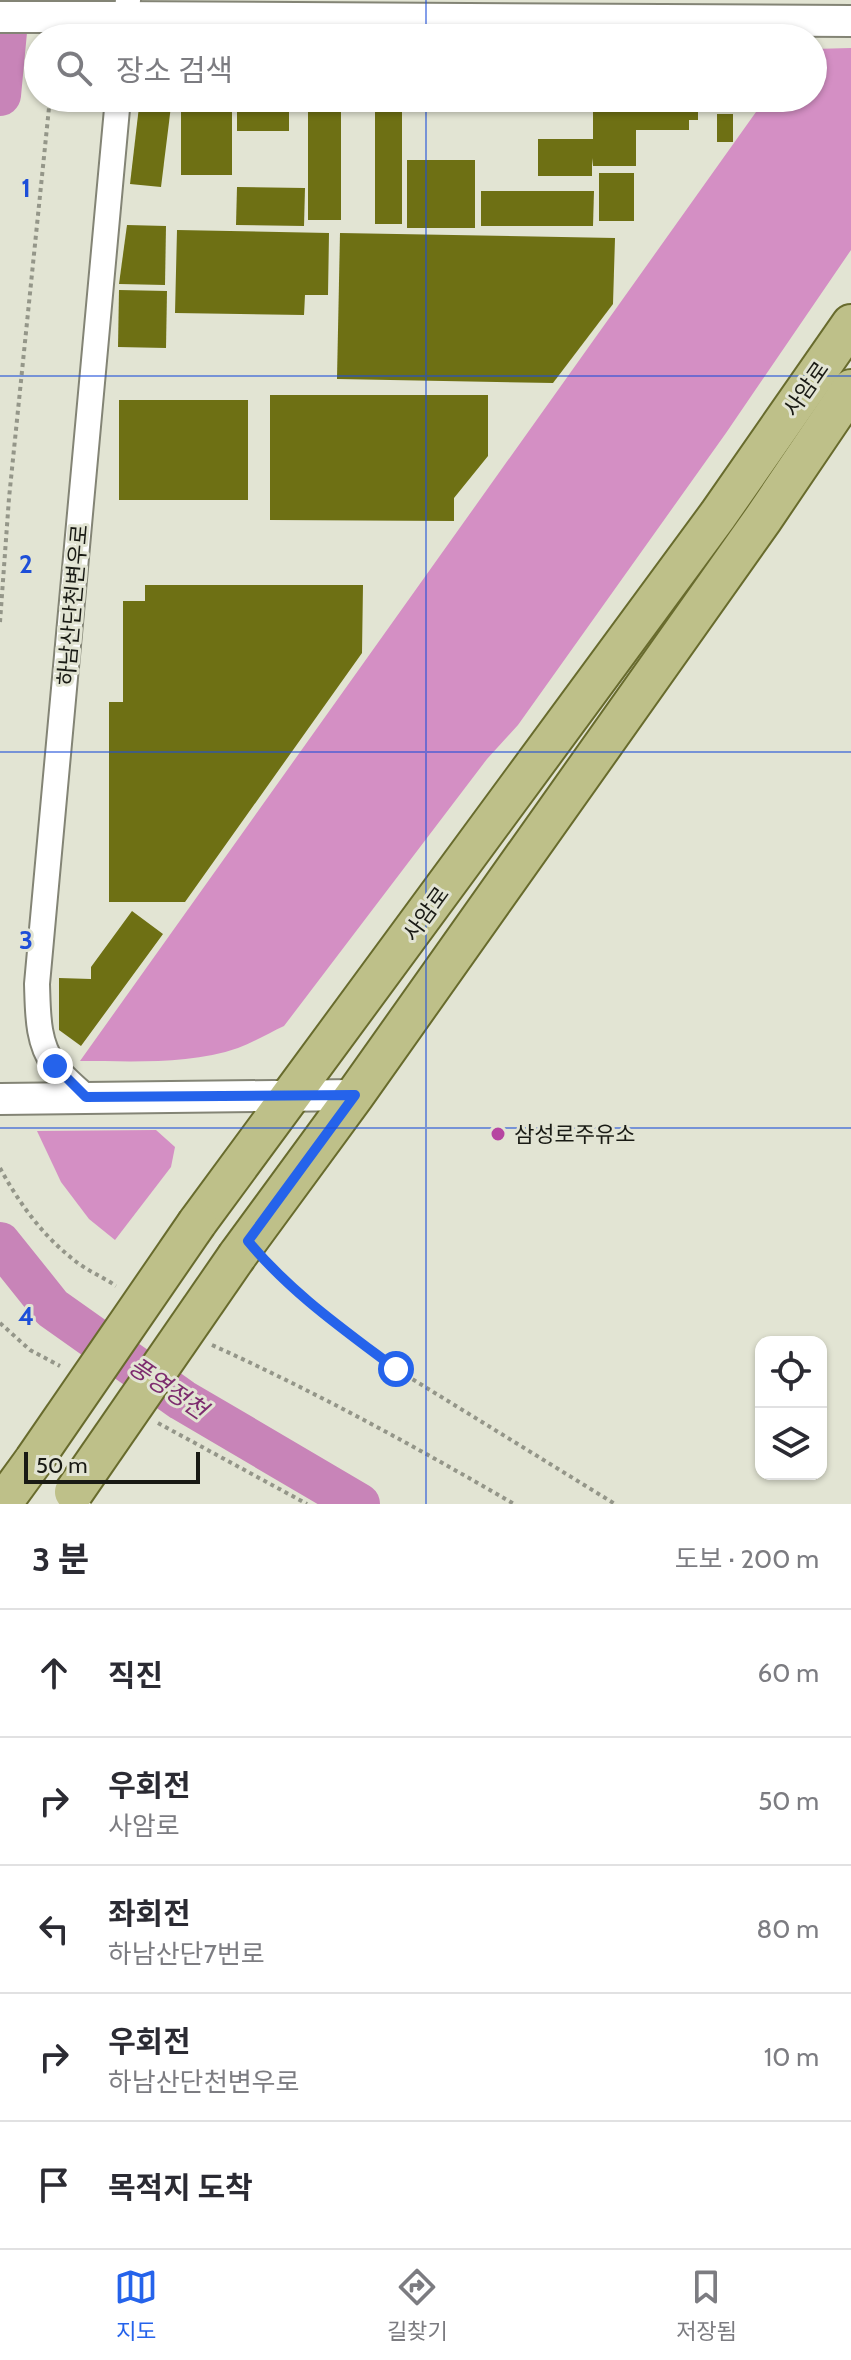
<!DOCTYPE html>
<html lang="ko">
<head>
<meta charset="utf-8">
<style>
	:root { --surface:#fff; --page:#f2f2f3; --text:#2b2b33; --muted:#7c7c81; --line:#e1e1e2; --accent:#2563eb }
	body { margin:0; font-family:Cabin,"Noto Sans KR",sans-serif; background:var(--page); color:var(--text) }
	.controls { position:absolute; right:24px; bottom:24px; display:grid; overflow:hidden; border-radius:16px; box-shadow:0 2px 6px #0004 }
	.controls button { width:72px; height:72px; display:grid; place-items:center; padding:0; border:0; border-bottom:2px solid var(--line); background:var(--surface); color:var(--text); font:40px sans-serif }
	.scale { position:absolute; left:24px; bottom:20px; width:176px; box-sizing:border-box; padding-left:8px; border:4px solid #191a14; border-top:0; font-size:22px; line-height:28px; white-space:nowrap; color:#191a14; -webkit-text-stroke:6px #e2e4d3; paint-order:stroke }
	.stop { position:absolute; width:24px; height:24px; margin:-18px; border:6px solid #2563eb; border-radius:50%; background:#fff }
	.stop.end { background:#2563eb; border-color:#fff; box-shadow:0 2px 8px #0008 }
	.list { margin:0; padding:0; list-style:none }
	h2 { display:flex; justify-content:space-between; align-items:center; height:104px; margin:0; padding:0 32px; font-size:34px }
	h2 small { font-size:26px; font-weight:400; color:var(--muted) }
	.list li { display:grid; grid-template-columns:52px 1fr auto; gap:24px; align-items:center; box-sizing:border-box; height:128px; padding:0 32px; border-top:2px solid var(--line) }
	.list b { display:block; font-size:30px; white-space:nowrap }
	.list p { margin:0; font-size:26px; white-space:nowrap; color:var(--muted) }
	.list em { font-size:26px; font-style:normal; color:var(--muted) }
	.icon { flex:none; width:44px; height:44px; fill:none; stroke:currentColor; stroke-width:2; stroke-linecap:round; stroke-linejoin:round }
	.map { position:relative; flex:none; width:851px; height:1504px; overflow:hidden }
	.search { position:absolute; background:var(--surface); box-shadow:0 2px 6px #0004; left:24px; right:24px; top:24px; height:88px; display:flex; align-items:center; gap:20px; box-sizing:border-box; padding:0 28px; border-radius:44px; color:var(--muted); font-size:30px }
	.sheet { height:744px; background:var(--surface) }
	nav { display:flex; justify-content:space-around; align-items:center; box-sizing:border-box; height:112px; border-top:2px solid var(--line); background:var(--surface); font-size:22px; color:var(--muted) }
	nav a { display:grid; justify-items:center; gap:4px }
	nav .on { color:var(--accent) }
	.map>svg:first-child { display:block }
	.forest { fill:#d48fc4 }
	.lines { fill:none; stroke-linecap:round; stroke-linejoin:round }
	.river { stroke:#c884b8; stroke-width:42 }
	.building { fill:#6e7014 }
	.minor-casing { stroke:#838475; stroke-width:28 }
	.tertiary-casing { stroke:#838475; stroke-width:34 }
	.primary-casing { stroke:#686b2d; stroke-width:42 }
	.path { stroke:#949689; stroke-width:4; stroke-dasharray:4 4; stroke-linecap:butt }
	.minor { stroke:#fff; stroke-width:24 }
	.tertiary { stroke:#fff; stroke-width:30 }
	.primary { stroke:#bec089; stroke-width:38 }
	.tertiary-bridge-casing { stroke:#838475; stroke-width:34; stroke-linecap:butt }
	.primary-bridge-casing { stroke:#686b2d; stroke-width:42; stroke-linecap:butt }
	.tertiary-bridge { stroke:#fff; stroke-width:30 }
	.primary-bridge { stroke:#bec089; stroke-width:38 }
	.route { stroke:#2563eb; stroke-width:10 }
	.grid { fill:none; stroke:#1d4ed8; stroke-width:2; stroke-opacity:0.55 }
	.poi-dot { fill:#b645a1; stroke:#e2e4d3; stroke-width:3 }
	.labels { text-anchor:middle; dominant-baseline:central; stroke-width:6; stroke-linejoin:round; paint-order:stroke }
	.street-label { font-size:22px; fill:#191a14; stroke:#e2e4d3 }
	.poi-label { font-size:22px; fill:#191a14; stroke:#e2e4d3; text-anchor:start }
	.water-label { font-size:24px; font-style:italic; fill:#7d2c6e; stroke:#e2e4d3 }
	.grid-label { font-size:26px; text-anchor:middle; font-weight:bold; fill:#1d4ed8; stroke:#e2e4d3; stroke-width:6; stroke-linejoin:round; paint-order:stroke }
</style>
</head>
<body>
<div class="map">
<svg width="851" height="1504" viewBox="0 0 851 1504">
	<rect width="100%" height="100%" fill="#e2e4d3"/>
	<g class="forest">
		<path d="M851 48V250L726 433 518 725 487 759 284 1026C269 1033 254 1042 238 1048 189 1065 131 1061 80 1061L766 98H813V49Z"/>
		<path d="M156 1130 175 1147 171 1167 115 1240 89 1219 61 1182 37 1131Z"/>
	</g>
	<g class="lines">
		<g class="river">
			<path d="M0 95 9 0"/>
			<path d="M0 1243 52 1308 182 1400 359 1504"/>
		</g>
	</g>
	<g class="building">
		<path d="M140 98H172L161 187 130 184Z"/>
		<rect x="181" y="98" width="51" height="77"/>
		<rect x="237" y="98" width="52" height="33"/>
		<rect x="308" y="98" width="33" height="122"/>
		<rect x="375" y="98" width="27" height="126"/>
		<rect x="408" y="98" width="42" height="6"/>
		<rect x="473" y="98" width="100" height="7"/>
		<path d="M593 98H698V120H689V130H636V166H593L592 158V176H538V139H593Z"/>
		<rect x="717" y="98" width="31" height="10"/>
		<rect x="717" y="114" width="16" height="28"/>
		<rect x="407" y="160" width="68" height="68"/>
		<rect x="599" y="173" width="35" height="48"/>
		<path d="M237 187 305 188 304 226 236 225Z"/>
		<path d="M481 191H594L593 226H481Z"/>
		<path d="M127 225 166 226 165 285 119 284Z"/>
		<path d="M177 230 329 233 328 295H305L304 315 175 313Z"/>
		<path d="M340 233 615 238 613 304 553 383 337 379Z"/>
		<path d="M119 290 167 291 166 348 118 347Z"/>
		<path d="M270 395H488V456L454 498V521L270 520Z"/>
		<rect x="119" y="400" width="129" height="100"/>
		<path d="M145 585H363L362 653 185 902H109V702H123V601H145Z"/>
		<path d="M132 911 163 934 81 1046 59 1030V978L91 979V967Z"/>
	</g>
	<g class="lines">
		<g class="minor-casing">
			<g id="minor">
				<path d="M124 38 128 0"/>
				<path d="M86 1097C76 1087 62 1077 54 1065 37 1042 38 1012 37 984L118 98"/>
			</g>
		</g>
		<g class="tertiary-casing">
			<g id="tertiary">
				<path d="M108 17 851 21"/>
				<path d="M0 1099 355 1095"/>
			</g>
		</g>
		<g class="primary-casing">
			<g id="primary">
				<path d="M197 1223 718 515 851 324"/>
				<path d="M237 1256 355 1095 763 519 851 389"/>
				<path d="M2 1504 34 1460"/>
			</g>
		</g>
		<g class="path">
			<path d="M0 622 9 498 50 98"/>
			<path d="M0 1168C19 1203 42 1235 74 1260 86 1270 103 1277 116 1286"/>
			<path d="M268 1266 302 1298 396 1369 615 1504"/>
			<path d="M0 1323 30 1350 60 1366"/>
			<path d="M212 1345C316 1392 416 1447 514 1504"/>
			<path d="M158 1423 307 1504"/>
		</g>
		<use href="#minor" class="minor"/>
		<use href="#tertiary" class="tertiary"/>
		<use href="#primary" class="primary"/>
		<g class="tertiary-bridge-casing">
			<path id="tertiary-bridge" d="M0 17H108"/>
		</g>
		<g class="primary-bridge-casing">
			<g id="primary-bridge">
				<path d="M34 1460 197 1223"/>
				<path d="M74 1492 237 1256"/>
			</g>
		</g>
		<use href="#tertiary-bridge" class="tertiary-bridge"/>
		<use href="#primary-bridge" class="primary-bridge"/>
	</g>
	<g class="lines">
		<path class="route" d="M55 1066 86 1097 355 1095 248 1241C290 1292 343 1329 396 1369"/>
	</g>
	<path class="grid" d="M426 0V38M426 98V1504M0 376H851M0 752H851M0 1128H851"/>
	<circle class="poi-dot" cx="498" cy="1134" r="8"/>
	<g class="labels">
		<g class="street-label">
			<text transform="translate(806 389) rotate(-55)">사암로</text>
			<text transform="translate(73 605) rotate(-85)">하남산단천변우로</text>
			<text transform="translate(426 914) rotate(-54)">사암로</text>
		</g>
		<g class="poi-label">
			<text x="514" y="1134">삼성로주유소</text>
		</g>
		<g class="water-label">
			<text transform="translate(168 1388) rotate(34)">풍영정천</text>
		</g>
	</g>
	<g class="grid-label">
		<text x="26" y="197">1</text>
		<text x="26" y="573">2</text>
		<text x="26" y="949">3</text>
		<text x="26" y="1325">4</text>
	</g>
</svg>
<div class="controls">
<button><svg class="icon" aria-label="locate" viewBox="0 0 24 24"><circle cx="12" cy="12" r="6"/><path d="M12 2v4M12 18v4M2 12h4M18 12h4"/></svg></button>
<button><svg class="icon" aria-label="layers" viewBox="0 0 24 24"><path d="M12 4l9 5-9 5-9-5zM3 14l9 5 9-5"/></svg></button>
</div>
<div class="scale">50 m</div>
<div class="stop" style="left:396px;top:1369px"></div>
<div class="stop end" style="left:55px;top:1066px"></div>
<div class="search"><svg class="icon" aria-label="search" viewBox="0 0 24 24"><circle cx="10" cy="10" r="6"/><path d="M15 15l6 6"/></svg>장소 검색</div>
</div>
<section class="sheet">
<h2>3 분<small>도보 · 200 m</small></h2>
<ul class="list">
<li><svg class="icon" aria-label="ahead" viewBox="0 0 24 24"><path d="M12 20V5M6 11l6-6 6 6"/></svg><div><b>직진</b></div><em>60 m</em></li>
<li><svg class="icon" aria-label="right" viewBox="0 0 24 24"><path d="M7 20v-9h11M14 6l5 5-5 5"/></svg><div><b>우회전</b><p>사암로</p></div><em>50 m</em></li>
<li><svg class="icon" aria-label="left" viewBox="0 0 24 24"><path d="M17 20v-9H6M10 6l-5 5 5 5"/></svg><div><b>좌회전</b><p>하남산단7번로</p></div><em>80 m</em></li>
<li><svg class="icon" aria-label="right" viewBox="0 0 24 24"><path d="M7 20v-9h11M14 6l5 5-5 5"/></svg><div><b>우회전</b><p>하남산단천변우로</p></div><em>10 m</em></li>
<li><svg class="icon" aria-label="arrive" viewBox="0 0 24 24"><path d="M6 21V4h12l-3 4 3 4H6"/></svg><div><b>목적지 도착</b></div></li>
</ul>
</section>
<nav>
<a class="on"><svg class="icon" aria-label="map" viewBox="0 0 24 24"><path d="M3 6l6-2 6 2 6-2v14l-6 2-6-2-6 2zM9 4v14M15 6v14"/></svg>지도</a>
<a><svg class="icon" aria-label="directions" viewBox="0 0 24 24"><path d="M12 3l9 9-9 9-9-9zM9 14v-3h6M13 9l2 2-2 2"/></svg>길찾기</a>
<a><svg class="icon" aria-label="saved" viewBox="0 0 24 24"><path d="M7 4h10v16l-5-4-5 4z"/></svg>저장됨</a>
</nav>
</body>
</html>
